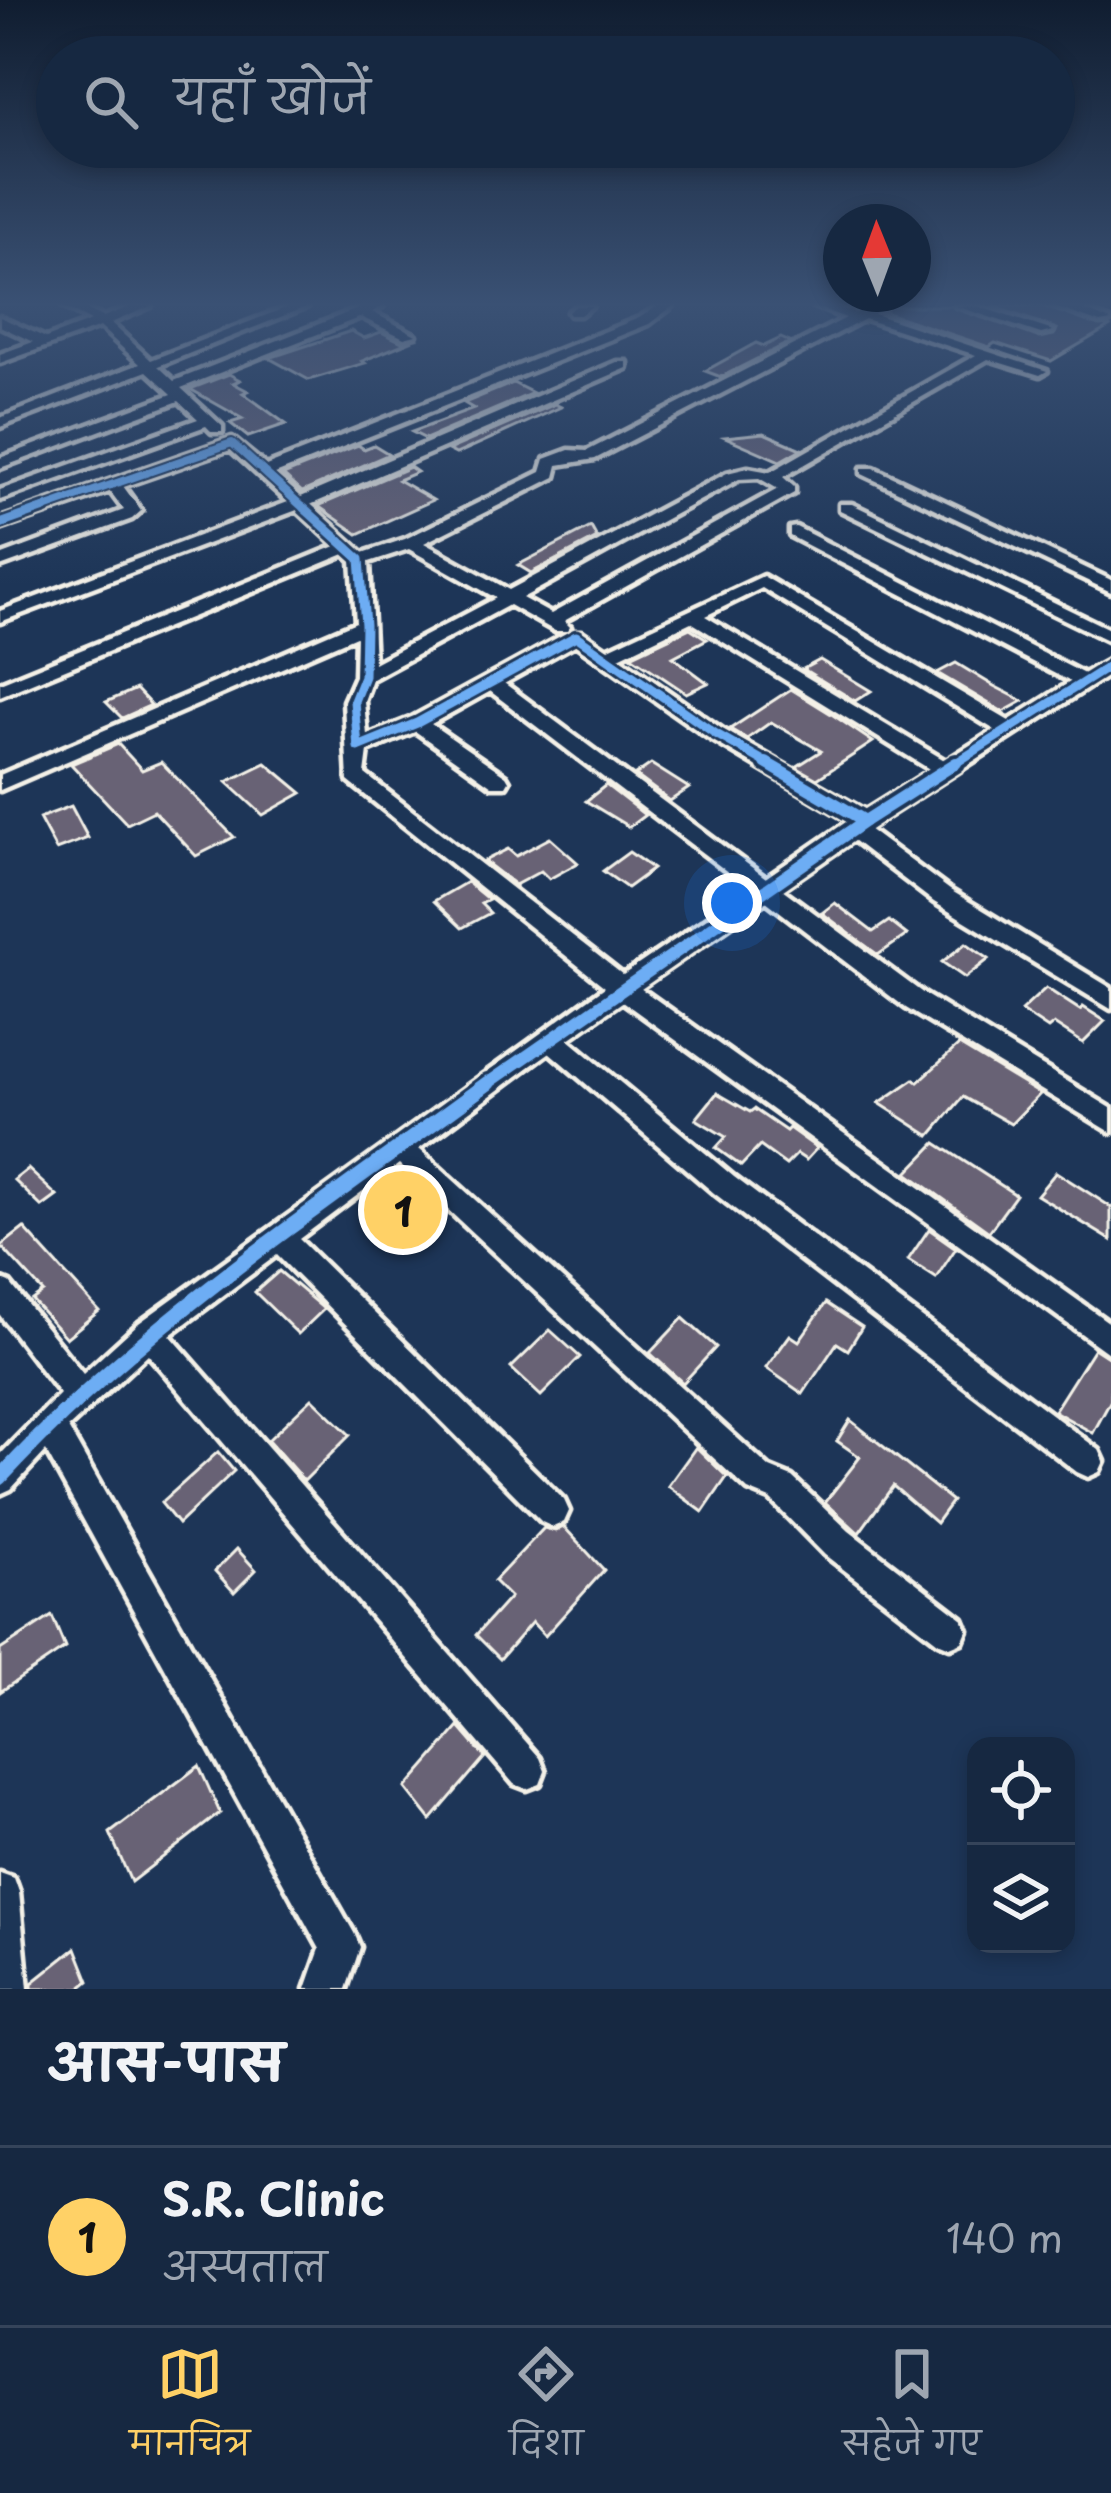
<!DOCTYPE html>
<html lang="hi">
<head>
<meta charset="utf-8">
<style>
	:root { --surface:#162841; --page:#23344c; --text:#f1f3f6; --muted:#9ea6b1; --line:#35445a; --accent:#ffd166 }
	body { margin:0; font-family:"Playpen Sans","Playpen Sans Deva",sans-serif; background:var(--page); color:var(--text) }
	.controls { position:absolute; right:36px; bottom:36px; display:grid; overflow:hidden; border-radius:24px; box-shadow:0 6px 18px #0003 }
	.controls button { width:108px; height:108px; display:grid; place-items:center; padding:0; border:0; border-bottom:3px solid var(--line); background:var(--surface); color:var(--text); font:60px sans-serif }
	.compass { position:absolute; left:823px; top:204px; width:108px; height:108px; border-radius:50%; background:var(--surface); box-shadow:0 6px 18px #0003; rotate:359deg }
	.you { position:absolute; left:732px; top:903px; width:42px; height:42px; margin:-30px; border:9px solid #fff; border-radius:50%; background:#1a73e8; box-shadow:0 0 0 18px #1a73e833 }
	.badge { display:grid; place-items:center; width:78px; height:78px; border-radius:50%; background:var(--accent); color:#111; font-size:39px; font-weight:700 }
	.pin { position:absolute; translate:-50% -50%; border:6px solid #fff; box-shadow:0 3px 12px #0006 }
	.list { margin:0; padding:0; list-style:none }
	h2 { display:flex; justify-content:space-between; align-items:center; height:156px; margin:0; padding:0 48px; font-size:51px }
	h2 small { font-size:39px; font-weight:400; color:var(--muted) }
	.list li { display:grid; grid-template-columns:78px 1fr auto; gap:36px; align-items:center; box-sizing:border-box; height:180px; padding:0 48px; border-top:3px solid var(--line) }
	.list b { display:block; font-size:45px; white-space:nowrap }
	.list p { margin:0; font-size:39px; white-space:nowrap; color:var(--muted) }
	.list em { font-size:39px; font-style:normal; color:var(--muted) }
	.icon { flex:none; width:66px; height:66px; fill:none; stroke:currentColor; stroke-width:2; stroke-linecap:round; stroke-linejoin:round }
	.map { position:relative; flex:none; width:1111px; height:1989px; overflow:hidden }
	.search { position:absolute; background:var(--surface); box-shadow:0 6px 18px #0003; left:36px; right:36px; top:36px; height:132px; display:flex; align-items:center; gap:30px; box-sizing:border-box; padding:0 42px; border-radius:66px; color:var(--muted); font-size:45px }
	.sheet { height:336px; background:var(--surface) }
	nav { display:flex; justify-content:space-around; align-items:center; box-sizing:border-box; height:168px; border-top:3px solid var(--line); background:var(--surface); font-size:33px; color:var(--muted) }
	nav a { display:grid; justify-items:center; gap:6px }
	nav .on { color:var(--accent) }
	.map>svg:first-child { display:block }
	.building { fill:#676274; stroke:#f4f1e8; stroke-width:3 }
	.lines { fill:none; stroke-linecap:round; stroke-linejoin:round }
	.minor-casing { stroke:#f4f1e8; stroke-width:9 }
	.minor { fill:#1d3557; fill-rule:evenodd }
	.cycleway-far3-casing { stroke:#1d3557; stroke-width:12 }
	.cycleway-far2-casing { stroke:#1d3557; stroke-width:15 }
	.cycleway-far1-casing { stroke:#1d3557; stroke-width:20 }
	.cycleway-casing { stroke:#1d3557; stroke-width:22 }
	.cycleway-far3 { stroke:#6dadf4; stroke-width:8 }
	.cycleway-far2 { stroke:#6dadf4; stroke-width:9 }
	.cycleway-far1 { stroke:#6dadf4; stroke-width:12 }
	.cycleway { stroke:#6dadf4; stroke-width:15 }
</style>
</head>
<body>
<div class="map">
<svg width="1111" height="1989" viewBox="0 0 1111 1989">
	<rect width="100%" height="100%" fill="#1d3557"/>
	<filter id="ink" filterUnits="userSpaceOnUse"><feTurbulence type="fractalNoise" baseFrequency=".00833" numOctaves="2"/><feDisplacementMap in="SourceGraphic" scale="24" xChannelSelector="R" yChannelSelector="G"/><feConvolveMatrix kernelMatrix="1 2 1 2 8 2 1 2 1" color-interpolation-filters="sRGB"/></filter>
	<g filter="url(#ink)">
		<g class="building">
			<path d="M889 306H952L1040 338 1054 335 1057 329 992 306H1041L1109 327 1051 361 995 343 989 347 884 312Z"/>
			<path d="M351 331 364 338 381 332 402 342 413 340 362 361 365 363 309 380 269 358Z"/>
			<path d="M781 338 790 342 721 377 705 371 756 343 764 346Z"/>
			<path d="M229 374 240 380 233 383 248 391 243 393 286 424 248 437 230 423 243 419 190 389Z"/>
			<path d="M513 383 533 393 426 439 412 432 474 409 464 403Z"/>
			<path d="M555 404 561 407 456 454 448 450Z"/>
			<path d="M764 433 801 449 780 461 725 437Z"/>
			<path d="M358 445 364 449 374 445 389 454 302 492 283 475Z"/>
			<path d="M410 467 417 472 398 480 433 500 358 534 318 506Z"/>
			<path d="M591 527 597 538 531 573 518 565Z"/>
			<path d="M690 628 707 639 673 657 708 683 686 693 631 656Z"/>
			<path d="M820 660 871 691 855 701 803 669Z"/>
			<path d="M956 663 994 686 1023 701 1003 712 937 673Z"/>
			<path d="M136 689 151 705 122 718 106 702Z"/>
			<path d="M791 689 833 715 873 742 817 779 796 767 821 751 771 722 747 739 730 729Z"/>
			<path d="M118 744 142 770 161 762 234 837 196 856 154 811 127 824 71 764Z"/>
			<path d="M266 763 302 793 263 815 227 782Z"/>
			<path d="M651 764 689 788 670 801 635 775Z"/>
			<path d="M606 785 645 815 629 827 586 801Z"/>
			<path d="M71 806 88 838 56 850 39 818Z"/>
			<path d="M550 838 578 863 549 879 541 871 515 885 484 861 508 849 516 856Z"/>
			<path d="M629 852 653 869 627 888 603 871Z"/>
			<path d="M467 882 489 900 481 904 490 913 462 928 434 901Z"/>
			<path d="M835 903 873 932 889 921 907 935 878 955 822 913Z"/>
			<path d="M966 943 989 959 965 978 942 962Z"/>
			<path d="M1046 988 1080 1010 1083 1007 1105 1021 1083 1043 1054 1024 1048 1029 1021 1011Z"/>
			<path d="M959 1045 1040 1094 1011 1124 963 1097 930 1136 879 1103 914 1079 918 1082Z"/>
			<path d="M717 1093 750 1112 754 1109 786 1131 789 1128 817 1148 806 1160 797 1154 786 1165 760 1146 741 1166 716 1148 726 1137 696 1119Z"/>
			<path d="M936 1143 1016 1195 989 1232 907 1173Z"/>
			<path d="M28 1169 57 1196 42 1207 14 1180Z"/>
			<path d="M1056 1172 1111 1207V1240L1037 1195Z"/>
			<path d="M405 1189 434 1212 409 1235 381 1212Z"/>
			<path d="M24 1228 99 1311 66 1338 32 1300 43 1292 1 1246Z"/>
			<path d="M929 1229 956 1248 936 1278 908 1260Z"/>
			<path d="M279 1271 324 1309 298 1334 255 1292Z"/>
			<path d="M826 1303 862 1327 848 1350 837 1343 803 1394 766 1368 790 1335 799 1341Z"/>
			<path d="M683 1318 716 1347 683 1383 650 1353Z"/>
			<path d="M550 1330 580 1357 541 1396 511 1368Z"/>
			<path d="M1094 1348 1111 1359V1400L1093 1433 1054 1411Z"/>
			<path d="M312 1398 350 1435 304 1481 268 1440Z"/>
			<path d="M850 1420 952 1501 936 1523 893 1486 859 1533 825 1502 860 1457 837 1441Z"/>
			<path d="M696 1447 727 1477 703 1512 668 1486Z"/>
			<path d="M218 1452 234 1471 178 1524 161 1503Z"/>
			<path d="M564 1527 604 1570 545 1636 532 1622 500 1659 476 1635 510 1597 494 1581 544 1528 555 1531Z"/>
			<path d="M237 1549 256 1570 234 1592 215 1571Z"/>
			<path d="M52 1616 65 1648 0 1692V1650Z"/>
			<path d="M459 1727 485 1757 431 1820 406 1788Z"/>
			<path d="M199 1766 220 1813 131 1882 110 1833Z"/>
			<path d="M76 1948 89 1981 79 1989H32V1983Z"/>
		</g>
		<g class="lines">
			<g class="minor-casing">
				<g id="minor">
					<path d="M62 306H79L103 317 132 306H151L111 323 151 360 290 306H308L158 366 174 381 365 306H383L372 312 416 335 404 338 361 317 181 388 222 426V432H212L206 426 0 500V490L198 419 179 401 0 468V458L172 394 147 371 0 427V418L140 364 100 327 0 363V354L33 342 0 326V317L46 338 91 321Z"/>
					<path d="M576 306H592L580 315H570L568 312Z"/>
					<path d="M658 306H673L649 324 275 474 301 497 617 362H627V368L310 505 363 553 405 539 541 472 545 459 569 450 587 451 846 318 813 306H834L856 313 869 306H885L874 314 1047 371 1040 375 988 359 783 477 794 487V493L564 621 570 627 567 631H555L509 605 372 679 364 701 367 736 410 719 570 632H582L607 649 763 576 1009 721 1071 682 790 536V528L796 527 1084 674 1111 659V673L868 829 950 890 1111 988V1009L934 902 853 840 782 889 924 994 1111 1108V1132L906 1008 766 901 640 988 1111 1324V1355L622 1001 568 1039 734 1177 1099 1450 1104 1461 1099 1472 1088 1477 1077 1472 714 1193 549 1052 419 1149 770 1468 792 1477 849 1531 962 1618 967 1630 962 1642 950 1647 938 1642 825 1555 770 1499 748 1490 399 1164 299 1239 564 1500 569 1511 564 1522 553 1527 542 1522 277 1255 170 1335 540 1758 545 1771 540 1784 527 1789 514 1784 148 1354 68 1428 354 1933 360 1947 346 1989H306L320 1949 46 1451 11 1489 0 1494V1455L60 1394 0 1315V1279L10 1283 83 1374 139 1323 605 987 348 781 344 701 355 676 356 636 0 790V775L356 622 352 560 345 554 0 696V683L336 546 297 510 0 622V611L288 502 230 449 123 486 141 511 132 519 0 567V556L124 510 110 491 0 529V519L232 438 266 466 639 318ZM865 319 976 355 770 472 748 468 727 473 509 590 424 543 555 477 558 465 595 459ZM759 478 778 489 551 614 522 598 739 479ZM409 549 496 598 374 663 369 562ZM762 588 995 730 946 761 705 616ZM691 622 931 770 865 811 723 730 619 657ZM575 644 709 738 849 821 766 878 504 683ZM490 691 750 889 623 975 365 774 368 751 415 731 492 786H506L509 781 506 776 431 724Z"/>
					<path d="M956 306H977L1053 331 1041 334Z"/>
					<path d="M1053 306H1074L1111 321 1100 323Z"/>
					<path d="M862 468H874L1111 580V592L862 474Z"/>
					<path d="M840 504H852L1111 630V642L840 510Z"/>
					<path d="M0 1873 14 1878 19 1892 28 1989H0Z"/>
				</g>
			</g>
			<use href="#minor" class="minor"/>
			<g class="cycleway-far3-casing">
				<path id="cycleway-far3" d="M36 511 232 443 307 511"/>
			</g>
			<g class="cycleway-far2-casing">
				<g id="cycleway-far2">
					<path d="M304 508 360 559 365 625 364 676 354 701 358 747 417 723 576 636 716 734 772 766"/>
					<path d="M0 524 45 508"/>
					<path d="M951 766 1111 665"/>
				</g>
			</g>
			<g class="cycleway-far1-casing">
				<g id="cycleway-far1">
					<path d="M766 763 865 821"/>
					<path d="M484 1086 865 821 956 763"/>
				</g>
			</g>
			<g class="cycleway-casing">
				<path id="cycleway" d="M0 1478C143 1323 319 1208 488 1083"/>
			</g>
			<use href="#cycleway-far3" class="cycleway-far3"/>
			<use href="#cycleway-far2" class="cycleway-far2"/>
			<use href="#cycleway-far1" class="cycleway-far1"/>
			<use href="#cycleway" class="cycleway"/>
		</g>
	</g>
	<linearGradient id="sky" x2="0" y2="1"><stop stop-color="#101d30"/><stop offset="0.52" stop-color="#3a5174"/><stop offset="1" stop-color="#3a5174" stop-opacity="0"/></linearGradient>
	<rect width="1111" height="585" fill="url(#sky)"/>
</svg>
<div class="controls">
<button><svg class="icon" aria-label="locate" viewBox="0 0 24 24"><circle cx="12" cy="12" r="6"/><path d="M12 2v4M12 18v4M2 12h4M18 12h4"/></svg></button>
<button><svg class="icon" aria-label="layers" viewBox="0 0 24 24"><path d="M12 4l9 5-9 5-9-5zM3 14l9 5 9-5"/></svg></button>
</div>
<svg class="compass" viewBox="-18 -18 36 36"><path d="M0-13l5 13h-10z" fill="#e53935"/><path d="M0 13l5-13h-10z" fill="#9ea6b1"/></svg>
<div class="you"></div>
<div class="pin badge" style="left:403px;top:1210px">1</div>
<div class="search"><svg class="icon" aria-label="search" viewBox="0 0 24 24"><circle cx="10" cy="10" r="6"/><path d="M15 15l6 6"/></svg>यहाँ खोजें</div>
</div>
<section class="sheet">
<h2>आस-पास<small></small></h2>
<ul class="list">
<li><span class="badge">1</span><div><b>S.R. Clinic</b><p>अस्पताल</p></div><em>140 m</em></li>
</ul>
</section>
<nav>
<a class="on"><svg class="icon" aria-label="map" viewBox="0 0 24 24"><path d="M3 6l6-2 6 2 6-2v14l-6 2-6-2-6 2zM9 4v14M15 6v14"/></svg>मानचित्र</a>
<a><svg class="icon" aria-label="directions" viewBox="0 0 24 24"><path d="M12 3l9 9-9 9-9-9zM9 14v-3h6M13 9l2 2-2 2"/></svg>दिशा</a>
<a><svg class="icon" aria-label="saved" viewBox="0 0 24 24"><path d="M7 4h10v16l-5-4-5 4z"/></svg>सहेजे गए</a>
</nav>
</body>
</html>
